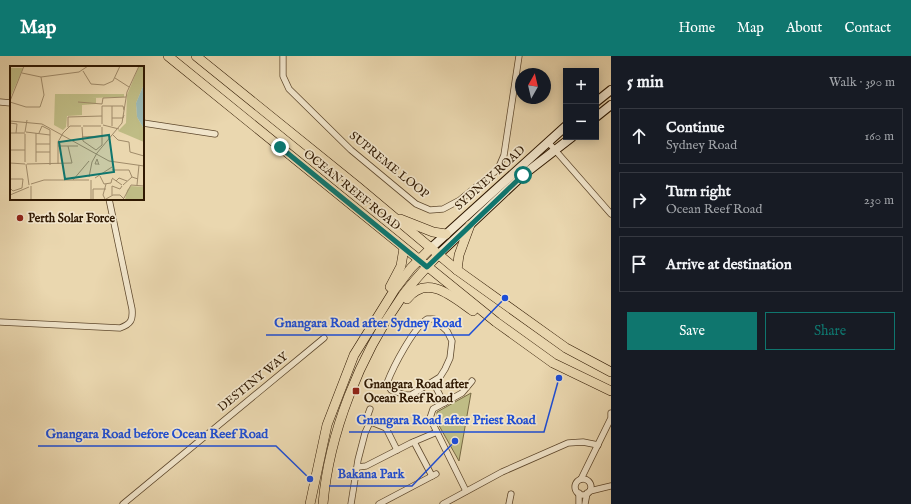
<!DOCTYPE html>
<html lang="en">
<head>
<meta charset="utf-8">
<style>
	:root { --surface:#171b24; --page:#242831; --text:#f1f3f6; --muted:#9ea1a6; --line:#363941; --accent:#0f766e }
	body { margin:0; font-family:"IM FELL English",serif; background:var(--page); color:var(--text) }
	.controls { position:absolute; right:12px; top:12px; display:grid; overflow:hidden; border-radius:0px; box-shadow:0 2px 10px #0003 }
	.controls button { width:36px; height:36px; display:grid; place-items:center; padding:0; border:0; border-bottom:1px solid var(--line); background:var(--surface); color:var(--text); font:20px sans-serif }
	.compass { position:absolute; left:515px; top:12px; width:36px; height:36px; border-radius:50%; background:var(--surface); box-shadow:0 2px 10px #0003; rotate:8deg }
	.stop { position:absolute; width:12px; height:12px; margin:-9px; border:3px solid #0f766e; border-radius:50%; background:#fff }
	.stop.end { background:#0f766e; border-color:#fff; box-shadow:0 1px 4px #0008 }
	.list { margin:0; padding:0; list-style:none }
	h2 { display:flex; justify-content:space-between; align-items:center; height:52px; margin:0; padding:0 16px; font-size:17px }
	h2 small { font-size:13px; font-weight:400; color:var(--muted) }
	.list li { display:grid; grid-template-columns:26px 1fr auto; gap:12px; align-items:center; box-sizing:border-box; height:56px; margin:0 8px 8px; padding:0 8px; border:1px solid var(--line); border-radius:0px }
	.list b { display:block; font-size:15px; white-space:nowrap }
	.list p { margin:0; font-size:13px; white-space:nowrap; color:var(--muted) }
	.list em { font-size:13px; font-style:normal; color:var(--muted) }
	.actions { display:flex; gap:8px; padding:12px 16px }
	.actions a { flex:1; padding:9px 0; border:1px solid var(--accent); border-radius:0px; text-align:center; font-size:14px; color:var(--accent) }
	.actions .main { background:var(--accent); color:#fff }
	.icon { flex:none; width:22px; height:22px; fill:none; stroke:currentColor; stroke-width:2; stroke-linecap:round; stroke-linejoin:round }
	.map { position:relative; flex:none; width:611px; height:448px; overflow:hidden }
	header { display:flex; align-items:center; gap:24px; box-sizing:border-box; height:56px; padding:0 20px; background:var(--accent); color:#fff }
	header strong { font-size:19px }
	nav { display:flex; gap:22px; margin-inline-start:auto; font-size:14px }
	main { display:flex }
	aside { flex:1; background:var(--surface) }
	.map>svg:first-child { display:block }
	.green { fill:#bfbc85; stroke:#786a44 }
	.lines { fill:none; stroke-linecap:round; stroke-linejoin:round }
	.street-casing { stroke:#5e482d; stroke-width:7 }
	.secondary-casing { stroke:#301902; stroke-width:10 }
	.primary-casing { stroke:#301902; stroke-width:10 }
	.street { stroke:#f1e5cb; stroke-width:5.5 }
	.secondary { stroke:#f1e5cb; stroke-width:8 }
	.primary { stroke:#ead7af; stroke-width:9 }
	.route { stroke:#0f766e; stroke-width:5 }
	.poi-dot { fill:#8f2418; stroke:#f1e5cb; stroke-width:1.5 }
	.labels { text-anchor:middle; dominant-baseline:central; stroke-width:3.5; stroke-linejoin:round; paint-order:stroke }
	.street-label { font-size:12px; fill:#301902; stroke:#f1e5cb }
	.poi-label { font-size:12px; font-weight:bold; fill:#301902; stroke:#f1e5cb; text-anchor:start }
	.inset-road { fill:none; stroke:#a08b6a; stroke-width:1 }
	.view { fill:#0f766e; fill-opacity:0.15; stroke:#0f766e; stroke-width:2 }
	.inset-edge { fill:none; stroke:#301902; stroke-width:2 }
	.leader { fill:none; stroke:#1d4ed8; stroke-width:1.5 }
	.callout-dot { fill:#1d4ed8; stroke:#f1e5cb; stroke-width:1.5 }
	.callout-label { font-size:13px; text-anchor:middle; font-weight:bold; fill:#1d4ed8; stroke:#f1e5cb; stroke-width:3.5; stroke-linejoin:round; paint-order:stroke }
</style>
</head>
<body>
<header>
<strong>Map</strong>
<nav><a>Home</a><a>Map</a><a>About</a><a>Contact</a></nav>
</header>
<main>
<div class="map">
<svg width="611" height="448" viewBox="0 0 611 448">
	<rect width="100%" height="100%" fill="#ead7af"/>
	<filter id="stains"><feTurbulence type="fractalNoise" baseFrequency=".005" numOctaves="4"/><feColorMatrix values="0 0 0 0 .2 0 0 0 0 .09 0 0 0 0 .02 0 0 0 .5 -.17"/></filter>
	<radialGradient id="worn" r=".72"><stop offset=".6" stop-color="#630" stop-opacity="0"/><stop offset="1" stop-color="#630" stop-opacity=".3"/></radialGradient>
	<path class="green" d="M471 337 459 405 437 366V356Z"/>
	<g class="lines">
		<g class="street-casing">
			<g id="street">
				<path d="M283 0V20L289 33 351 94 416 148 430 154 443 153 460 144 498 113 504 99 519 0"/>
				<path d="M0 46 11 47"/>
				<path d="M143 67 215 78"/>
				<path d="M548 86 611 158"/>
				<path d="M427 263H434L447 275 452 285 450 302 445 313 440 321 411 339H405L391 334 387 327C394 309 413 273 427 263Z"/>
				<path d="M0 266 120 272C131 268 133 264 132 253L109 143"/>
				<path d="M433 326 444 347"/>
				<path d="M370 353 366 364 386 372 397 394"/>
				<path d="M414 386 432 420"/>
				<path d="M358 411 366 410 411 387 437 376"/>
				<path d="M581 423 611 362V357"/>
				<circle cx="583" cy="431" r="8"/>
				<path d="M466 435 430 362 433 353 462 337 472 325"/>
				<path d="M590 435 611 430"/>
				<path d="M579 437V448"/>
				<path d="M123 448 324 282"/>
				<path d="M351 448 358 404 365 377 370 366"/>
				<path d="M379 448 436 418"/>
				<path d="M443 448 502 416 568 387 583 386 598 389"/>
				<path d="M509 448 511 438"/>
				<path d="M585 448 587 437"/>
			</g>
		</g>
		<g class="secondary-casing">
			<g id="secondary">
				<path d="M596 46 611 34"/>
				<path d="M596 61 611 49"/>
				<path d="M431 192 566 70"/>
				<path d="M439 198 523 119 572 81"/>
			</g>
		</g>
		<g class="primary-casing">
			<g id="primary">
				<path d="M168 0 496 266 553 307 611 335"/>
				<path d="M196 0 358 131 457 214 566 292 611 316"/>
				<path d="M400 163 433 176 446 178"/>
				<path d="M457 214 459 199 470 169"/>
				<path d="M390 231 401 210 404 192"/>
				<path d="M407 243C427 217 453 241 473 255"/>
				<path d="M310 448 327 369 354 299 395 233 411 212 431 192"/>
				<path d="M323 448C329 377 360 300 401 242 412 226 426 212 439 198"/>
			</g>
		</g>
		<use href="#street" class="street"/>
		<use href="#secondary" class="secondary"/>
		<use href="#primary" class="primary"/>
	</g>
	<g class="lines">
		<path class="route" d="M280 91 427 211 523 119"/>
	</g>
	<g class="poi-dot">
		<circle cx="20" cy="162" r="4"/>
		<rect x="352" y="331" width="8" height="8" rx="2"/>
	</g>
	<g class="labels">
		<g class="street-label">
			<text transform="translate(389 109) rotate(39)">SUPREME LOOP</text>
			<text transform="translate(490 122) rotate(-42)">SYDNEY ROAD</text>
			<text transform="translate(352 134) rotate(39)">OCEAN REEF ROAD</text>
			<text transform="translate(253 326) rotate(-39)">DESTINY WAY</text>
		</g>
		<g class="poi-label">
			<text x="28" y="162">Perth Solar Force</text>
			<text x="364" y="328">Gnangara Road after<tspan x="364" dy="14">Ocean Reef Road</tspan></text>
		</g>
	</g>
	<g transform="translate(10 10)">
		<rect width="134" height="134" fill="#ead7af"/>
		<path d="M129 0H134V18L126 37 127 51 134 63V76L108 65 116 57 117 29ZM0 2H13L0 32ZM45 28H114V31L81 32H86V38L72 39V49L57 50 56 61 53 64 44 59ZM121 120 134 121V134H115L117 124Z" fill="#bfbc85"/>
		<path d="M134 18V63L127 51 126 37Z" fill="#9ab8b3"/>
		<path class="inset-road" d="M73 5 81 18 94 19 103 15 110 0M12 7 31 11 69 6 78 0M105 12 119 21M0 35 14 0M0 36 16 41H30L34 29 31 11M68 36 92 38 93 32 116 31M102 52H113L114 49M0 55 32 58 99 95 134 100M0 57 7 58 6 67M92 58V40H113L114 44M93 59 109 63M73 60H91M102 60V40M58 61V51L92 50M72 61 73 75 86 84 92 79V61M15 66 17 54M16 66 40 69M0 67H15M29 67 32 60 40 64V99M15 68V96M103 69 108 74 119 76 120 86 134 90M72 71 92 70M26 78H40M48 80H68M0 84H15M26 86H40M87 87 112 57 117 26 129 0M26 96V67M0 97 15 98M16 98 19 119M17 98 62 97 58 80M48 98V76L53 67 60 60H71M88 98H85L87 93 89 99M102 104H119L122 111 128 113M90 110 94 118 101 117 102 113M79 111 82 96 87 87M85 112 102 101M102 112 112 119M0 113H13M63 114 79 95M106 115 109 112 117 115M21 118 34 114H79M113 119 122 111M127 119 129 99M0 122 3 125 12 122 13 113M0 129 19 121M102 129V120L110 123 112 120M114 132 121 119 134 120M95 133 93 129 96 118M96 133 103 129H110L114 133M21 134V120M81 134V114M83 134V123H96"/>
		<path class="view" d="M99 69 104 106 55 113 49 76Z"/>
		<rect width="134" height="134" class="inset-edge"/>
	</g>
	<path class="leader" d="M505 242L469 279H266M559 322L544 376H349M310 423L276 390H38M455 385L412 430H329"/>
	<g class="callout-dot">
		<circle cx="505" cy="242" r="4"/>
		<circle cx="559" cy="322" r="4"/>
		<circle cx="310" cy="423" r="4"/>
		<circle cx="455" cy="385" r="4"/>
	</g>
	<g class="callout-label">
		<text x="368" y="271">Gnangara Road after Sydney Road</text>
		<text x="446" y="368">Gnangara Road after Priest Road</text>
		<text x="157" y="382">Gnangara Road before Ocean Reef Road</text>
		<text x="371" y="422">Bakana Park</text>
	</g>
	<rect width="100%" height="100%" filter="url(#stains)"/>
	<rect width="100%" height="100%" fill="url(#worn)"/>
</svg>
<div class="controls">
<button>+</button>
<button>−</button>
</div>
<svg class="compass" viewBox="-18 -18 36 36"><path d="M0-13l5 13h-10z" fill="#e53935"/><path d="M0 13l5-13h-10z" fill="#9ea1a6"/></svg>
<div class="stop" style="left:523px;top:119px"></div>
<div class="stop end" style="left:280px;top:91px"></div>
</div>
<aside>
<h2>5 min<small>Walk · 390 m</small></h2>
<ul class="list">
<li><svg class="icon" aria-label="ahead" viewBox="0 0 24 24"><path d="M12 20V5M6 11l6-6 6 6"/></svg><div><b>Continue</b><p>Sydney Road</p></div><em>160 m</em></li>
<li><svg class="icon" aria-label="right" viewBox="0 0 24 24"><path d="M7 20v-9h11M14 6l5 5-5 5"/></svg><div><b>Turn right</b><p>Ocean Reef Road</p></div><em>230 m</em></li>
<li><svg class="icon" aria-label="arrive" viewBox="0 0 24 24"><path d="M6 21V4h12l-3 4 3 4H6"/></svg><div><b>Arrive at destination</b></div></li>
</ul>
<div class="actions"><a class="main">Save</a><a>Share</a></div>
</aside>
</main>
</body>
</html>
